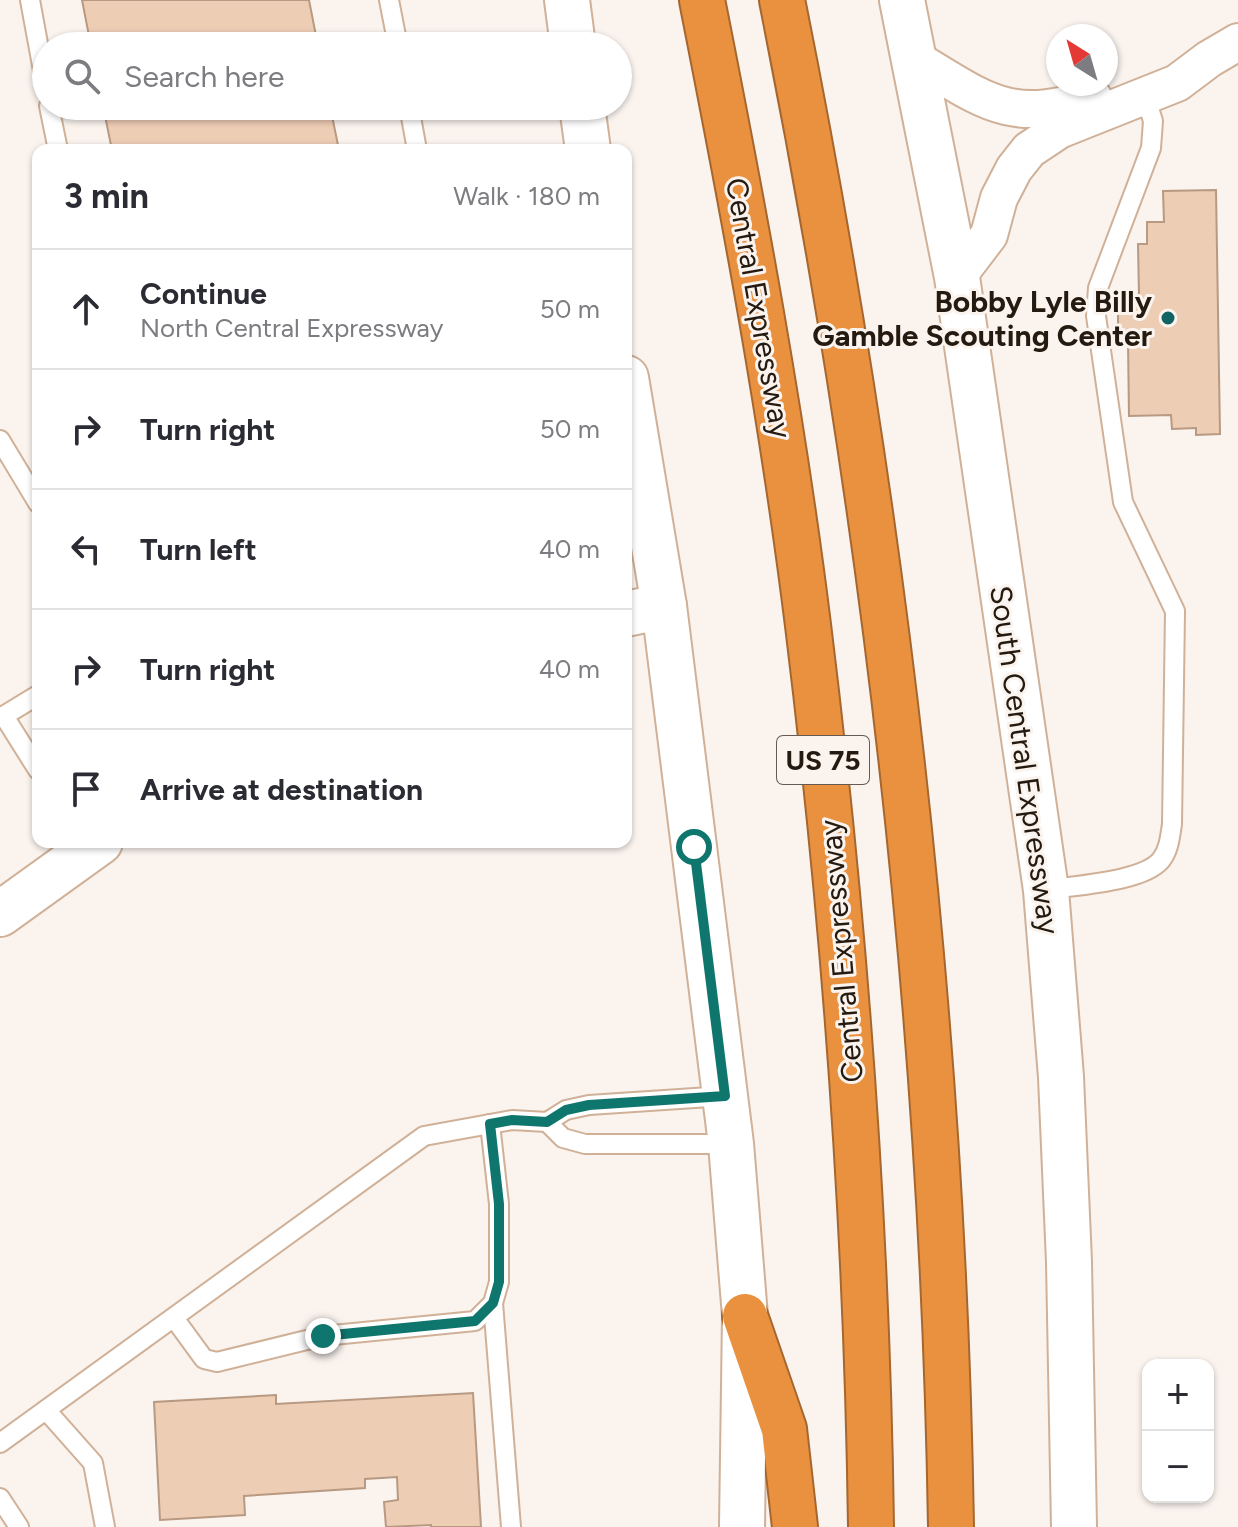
<!DOCTYPE html>
<html lang="en">
<head>
<meta charset="utf-8">
<style>
	:root { --surface:#fff; --page:#f7f7f7; --text:#2b2b33; --muted:#7c7c81; --line:#e1e1e2 }
	body { margin:0; font-family:Figtree,sans-serif; background:var(--page); color:var(--text) }
	.controls { position:absolute; right:24px; bottom:24px; display:grid; overflow:hidden; border-radius:16px; box-shadow:0 2px 6px #0004 }
	.controls button { width:72px; height:72px; display:grid; place-items:center; padding:0; border:0; border-bottom:2px solid var(--line); background:var(--surface); color:var(--text); font:40px sans-serif }
	.compass { position:absolute; left:1046px; top:24px; width:72px; height:72px; border-radius:50%; background:var(--surface); box-shadow:0 2px 6px #0004; rotate:323deg }
	.stop { position:absolute; width:24px; height:24px; margin:-18px; border:6px solid #0f766e; border-radius:50%; background:#fff }
	.stop.end { background:#0f766e; border-color:#fff; box-shadow:0 2px 8px #0008 }
	.list { margin:0; padding:0; list-style:none }
	h2 { display:flex; justify-content:space-between; align-items:center; height:104px; margin:0; padding:0 32px; font-size:34px }
	h2 small { font-size:26px; font-weight:400; color:var(--muted) }
	.list li { display:grid; grid-template-columns:52px 1fr auto; gap:24px; align-items:center; box-sizing:border-box; height:120px; padding:0 32px; border-top:2px solid var(--line) }
	.list b { display:block; font-size:30px; white-space:nowrap }
	.list p { margin:0; font-size:26px; white-space:nowrap; color:var(--muted) }
	.list em { font-size:26px; font-style:normal; color:var(--muted) }
	.icon { flex:none; width:44px; height:44px; fill:none; stroke:currentColor; stroke-width:2; stroke-linecap:round; stroke-linejoin:round }
	.map { position:relative; flex:none; width:1238px; height:1527px; overflow:hidden }
	.search { position:absolute; background:var(--surface); box-shadow:0 2px 6px #0004; left:32px; top:32px; width:600px; height:88px; display:flex; align-items:center; gap:20px; box-sizing:border-box; padding:0 28px; border-radius:44px; color:var(--muted); font-size:30px }
	.panel { position:absolute; background:var(--surface); box-shadow:0 2px 6px #0004; left:32px; top:144px; width:600px; height:704px; border-radius:16px }
	.map>svg:first-child { display:block }
	.building { fill:#eecdb5; stroke:#b89981; stroke-width:2 }
	.lines { fill:none; stroke-linecap:round; stroke-linejoin:round }
	.service-casing { stroke:#d0b198; stroke-width:22 }
	.minor-casing { stroke:#d0b198; stroke-width:40 }
	.tertiary-casing { stroke:#d0b198; stroke-width:48 }
	.secondary-casing { stroke:#d0b198; stroke-width:48 }
	.motorway-casing { stroke:#a5672f; stroke-width:48 }
	.service { stroke:#fff; stroke-width:18 }
	.minor { stroke:#fff; stroke-width:36 }
	.tertiary { stroke:#fff; stroke-width:44 }
	.secondary { stroke:#fff; stroke-width:44 }
	.motorway { stroke:#ea9140; stroke-width:44 }
	.route { stroke:#0f766e; stroke-width:10 }
	.poi-dot { fill:#116263; stroke:#faf3ee; stroke-width:3 }
	.labels { text-anchor:middle; dominant-baseline:central; stroke-width:6; stroke-linejoin:round; paint-order:stroke }
	.shield { fill:#faf3ee; stroke:#655b53; stroke-width:2 }
	.shield-label { font-size:28px; font-weight:bold; fill:#251a10 }
	.poi-label { font-size:30px; font-weight:bold; fill:#251a10; stroke:#faf3ee; text-anchor:end }
	.street-label { font-size:30px; fill:#251a10; stroke:#faf3ee }
</style>
</head>
<body>
<div class="map">
<svg width="1238" height="1527" viewBox="0 0 1238 1527">
	<rect width="100%" height="100%" fill="#faf3ee"/>
	<g class="building">
		<path d="M82 0H309L318 46H91Z"/>
		<path d="M103 106H330L339 150H112Z"/>
		<path d="M1216 190 1220 434 1196 435V428L1172 429 1171 415 1129 416 1128 341H1118V295H1139L1138 244H1147V222H1164L1163 191Z"/>
		<path d="M473 1393 481 1527H431V1525L386 1527 384 1502 398 1500 397 1477 365 1479V1488L244 1496 245 1515 160 1520 154 1402 276 1395V1404Z"/>
	</g>
	<g class="lines">
		<g class="service-casing">
			<g id="service">
				<path d="M30 0 46 87"/>
				<path d="M389 0 398 46"/>
				<path d="M49 106 58 150"/>
				<path d="M409 106 417 150"/>
				<path d="M0 440 38 503"/>
				<path d="M4 716 38 770"/>
				<path d="M0 718 38 695"/>
				<path d="M1046 890C1075 885 1143 882 1161 860 1169 850 1170 837 1172 824L1175 611 1123 502 1096 316 1098 288 1151 148 1153 121 1145 96"/>
				<path d="M547 1122 563 1138 585 1144H731"/>
				<path d="M493 1303 511 1527"/>
				<path d="M174 1318 204 1359 217 1362 323 1336 475 1321 493 1303 499 1282V1204L490 1124"/>
				<path d="M46 1410 93 1463 105 1527"/>
				<path d="M0 1443 424 1136 512 1120 547 1122 566 1110 589 1105 725 1096"/>
				<path d="M0 1498 19 1527"/>
			</g>
		</g>
		<g class="minor-casing">
			<g id="minor">
				<path d="M915 59C985 101 1010 125 1093 97"/>
				<path d="M957 277 989 235 999 198 1014 169 1029 150 1059 130 1177 83 1209 59 1238 42"/>
			</g>
		</g>
		<g class="tertiary-casing">
			<g id="tertiary">
				<path d="M626 614 664 606"/>
				<path d="M0 914 100 842"/>
			</g>
		</g>
		<g class="secondary-casing">
			<g id="secondary">
				<path d="M567 0 573 46"/>
				<path d="M902 0 957 277 1046 890 1061 1077 1069 1262 1074 1527"/>
				<path d="M582 106 588 150"/>
				<path d="M626 378 664 606 731 1144 745 1316 742 1527"/>
			</g>
		</g>
		<g class="motorway-casing">
			<g id="motorway">
				<path d="M702 0C743 207 782 415 808 625 845 925 867 1225 871 1527"/>
				<path d="M782 0C883 503 943 1014 951 1527"/>
				<path d="M745 1316 784 1429 795 1527"/>
			</g>
		</g>
		<use href="#service" class="service"/>
		<use href="#minor" class="minor"/>
		<use href="#tertiary" class="tertiary"/>
		<use href="#secondary" class="secondary"/>
		<use href="#motorway" class="motorway"/>
	</g>
	<g class="lines">
		<path class="route" d="M323 1336 475 1321 493 1303 499 1282V1204L490 1124 512 1120 547 1122 566 1110 589 1105 725 1096 694 847"/>
	</g>
	<circle class="poi-dot" cx="1168" cy="318" r="8"/>
	<g class="labels">
		<rect class="shield" x="777" y="736" width="92" height="48" rx="6"/>
		<g class="shield-label">
			<text x="823" y="760">US 75</text>
		</g>
		<g class="poi-label">
			<text x="1152" y="301">Bobby Lyle Billy<tspan x="1152" dy="34">Gamble Scouting Center</tspan></text>
		</g>
		<g class="street-label">
			<text transform="translate(759 308) rotate(80)">Central Expressway</text>
			<text transform="translate(1025 760) rotate(82)">South Central Expressway</text>
			<text transform="translate(841 951) rotate(-95)">Central Expressway</text>
		</g>
	</g>
</svg>
<div class="controls">
<button>+</button>
<button>−</button>
</div>
<svg class="compass" viewBox="-18 -18 36 36"><path d="M0-13l5 13h-10z" fill="#e53935"/><path d="M0 13l5-13h-10z" fill="#7c7c81"/></svg>
<div class="stop" style="left:694px;top:847px"></div>
<div class="stop end" style="left:323px;top:1336px"></div>
<div class="search"><svg class="icon" aria-label="search" viewBox="0 0 24 24"><circle cx="10" cy="10" r="6"/><path d="M15 15l6 6"/></svg>Search here</div>
<section class="panel">
<h2>3 min<small>Walk · 180 m</small></h2>
<ul class="list">
<li><svg class="icon" aria-label="ahead" viewBox="0 0 24 24"><path d="M12 20V5M6 11l6-6 6 6"/></svg><div><b>Continue</b><p>North Central Expressway</p></div><em>50 m</em></li>
<li><svg class="icon" aria-label="right" viewBox="0 0 24 24"><path d="M7 20v-9h11M14 6l5 5-5 5"/></svg><div><b>Turn right</b></div><em>50 m</em></li>
<li><svg class="icon" aria-label="left" viewBox="0 0 24 24"><path d="M17 20v-9H6M10 6l-5 5 5 5"/></svg><div><b>Turn left</b></div><em>40 m</em></li>
<li><svg class="icon" aria-label="right" viewBox="0 0 24 24"><path d="M7 20v-9h11M14 6l5 5-5 5"/></svg><div><b>Turn right</b></div><em>40 m</em></li>
<li><svg class="icon" aria-label="arrive" viewBox="0 0 24 24"><path d="M6 21V4h12l-3 4 3 4H6"/></svg><div><b>Arrive at destination</b></div></li>
</ul>
</section>
</div>
</body>
</html>
